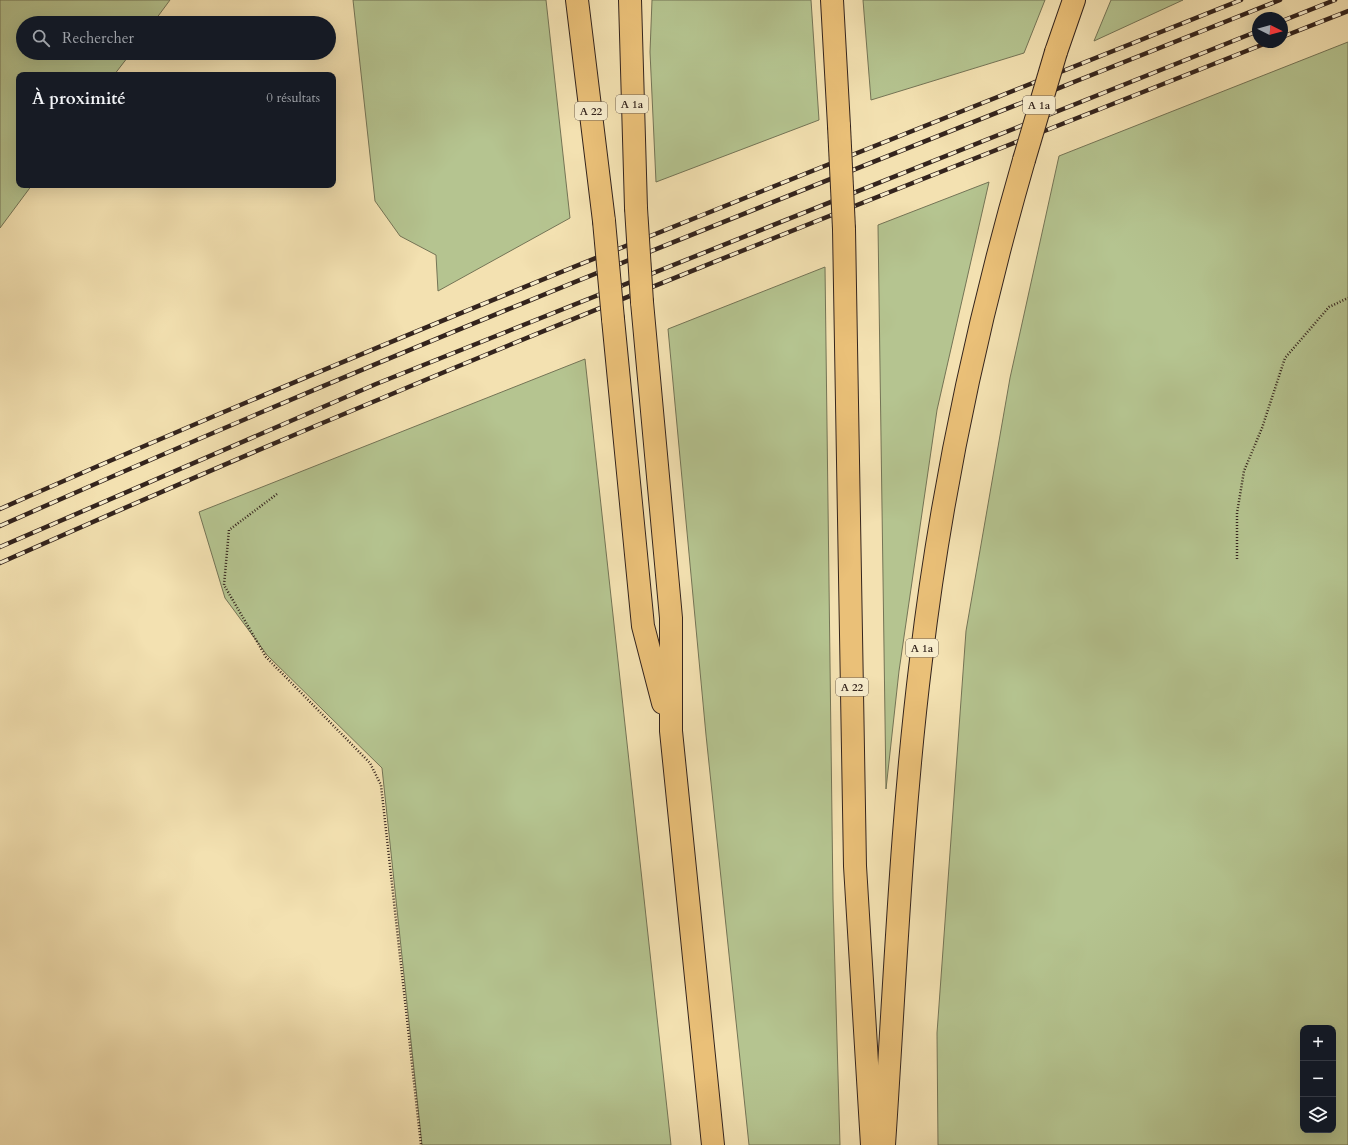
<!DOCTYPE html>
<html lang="fr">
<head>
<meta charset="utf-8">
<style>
	:root { --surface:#171b24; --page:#242831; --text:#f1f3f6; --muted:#9ea1a6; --line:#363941 }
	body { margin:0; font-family:Cardo,serif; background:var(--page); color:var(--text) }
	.controls { position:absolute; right:12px; bottom:12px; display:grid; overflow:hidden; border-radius:8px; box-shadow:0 4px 16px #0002 }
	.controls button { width:36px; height:36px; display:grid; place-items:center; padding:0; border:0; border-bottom:1px solid var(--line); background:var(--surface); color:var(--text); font:20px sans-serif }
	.compass { position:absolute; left:1252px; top:12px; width:36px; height:36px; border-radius:50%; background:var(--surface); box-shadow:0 4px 16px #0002; rotate:95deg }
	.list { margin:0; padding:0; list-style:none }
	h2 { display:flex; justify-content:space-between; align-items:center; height:52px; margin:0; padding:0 16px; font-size:17px }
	h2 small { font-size:13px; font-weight:400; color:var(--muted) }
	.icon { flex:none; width:22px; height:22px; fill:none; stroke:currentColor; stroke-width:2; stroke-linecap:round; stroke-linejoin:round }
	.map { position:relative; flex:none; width:1348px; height:1145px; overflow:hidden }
	.search { position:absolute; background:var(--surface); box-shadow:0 4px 16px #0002; left:16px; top:16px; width:320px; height:44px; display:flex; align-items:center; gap:10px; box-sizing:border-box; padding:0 14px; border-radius:22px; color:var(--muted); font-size:15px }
	.panel { position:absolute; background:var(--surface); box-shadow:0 4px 16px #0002; left:16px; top:72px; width:320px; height:116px; border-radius:8px }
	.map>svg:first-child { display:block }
	.green { fill:#b5c490; stroke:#747456; fill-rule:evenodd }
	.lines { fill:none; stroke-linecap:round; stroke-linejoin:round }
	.highway-casing { stroke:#34241d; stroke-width:24 }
	.path { stroke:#34241d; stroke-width:2.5; stroke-dasharray:1 2; stroke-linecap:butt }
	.highway { stroke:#eac078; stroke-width:22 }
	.rail-casing { stroke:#34241d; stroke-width:4.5 }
	.rail { stroke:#f7eccc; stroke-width:3; stroke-dasharray:9; stroke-linecap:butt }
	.highway-bridge-casing { stroke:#34241d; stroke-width:24; stroke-linecap:butt }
	.highway-bridge { stroke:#eac078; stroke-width:22 }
	.labels { text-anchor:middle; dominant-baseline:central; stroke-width:4; stroke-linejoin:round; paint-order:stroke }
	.shield { fill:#f7eccc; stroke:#6e6052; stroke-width:1 }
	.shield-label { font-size:11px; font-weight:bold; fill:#34241d }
</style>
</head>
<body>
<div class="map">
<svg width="1348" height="1145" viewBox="0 0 1348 1145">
	<rect width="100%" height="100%" fill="#f3e1b1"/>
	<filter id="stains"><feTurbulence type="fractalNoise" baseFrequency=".005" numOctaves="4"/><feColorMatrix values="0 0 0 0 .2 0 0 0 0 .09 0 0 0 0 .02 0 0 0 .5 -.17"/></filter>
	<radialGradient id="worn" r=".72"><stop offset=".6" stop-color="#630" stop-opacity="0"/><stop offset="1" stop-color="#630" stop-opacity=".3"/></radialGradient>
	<g class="green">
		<path d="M0 0H170L153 23H23V53H131L114 75H19V185H32L0 228Z"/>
		<path d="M353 0H546L570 218 438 291 436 255 400 236 375 201Z"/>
		<path d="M652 0H811L819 120 656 182 650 52Z"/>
		<path d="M863 0H1045L1024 53 871 100Z"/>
		<path d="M1111 0H1183L1094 41Z"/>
		<path d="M1348 42V1145H938L937 1033 966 631 1010 378 1059 156ZM1303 1028H1333V1130H1303Z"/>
		<path d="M989 182 937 410 899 671 886 789 878 225Z"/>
		<path d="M825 267 833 899 840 1145H749L706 735 668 329Z"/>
		<path d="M585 359 671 1145H422L382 768 267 655 225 598 199 512Z"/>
	</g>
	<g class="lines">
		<g class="highway-casing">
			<g id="highway">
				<path d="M577 0 604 221"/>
				<path d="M630 0 636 208"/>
				<path d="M832 0 839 126"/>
				<path d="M1056 52 1074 0"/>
				<path d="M844 229 855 866 872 1145"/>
				<path d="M642 302 671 618V731L713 1145"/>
				<path d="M613 319 643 626 663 703"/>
				<path d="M884 1145C895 983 901 821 921 660 941 491 977 323 1024 160"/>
			</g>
		</g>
		<g class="path">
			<path d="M277 494 229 530 224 585 266 657 370 763 381 785 421 1145"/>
			<path d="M1237 559V513L1244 471 1262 428 1285 358 1329 307 1348 298"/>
		</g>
		<use href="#highway" class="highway"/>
		<g class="rail-casing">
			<g id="rail">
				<path d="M1282 21 1335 0"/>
				<path d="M1282 37 1348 11"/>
				<path d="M0 509C409 328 826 166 1241 0"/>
				<path d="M0 526C421 338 852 171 1280 0"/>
				<path d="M0 547 376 384 1258 31"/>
				<path d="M0 563C126 507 252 452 380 399 674 275 973 160 1269 42"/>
			</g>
		</g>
		<use href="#rail" class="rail"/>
		<g class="highway-bridge-casing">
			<g id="highway-bridge">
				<path d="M839 126 844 229"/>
				<path d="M1024 160 1056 52"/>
				<path d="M636 208 642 302"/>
				<path d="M604 221 613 319"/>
			</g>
		</g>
		<use href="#highway-bridge" class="highway-bridge"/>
	</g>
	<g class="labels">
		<g class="shield">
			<rect x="616" y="95" width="32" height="18" rx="3"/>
			<rect x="1023" y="96" width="32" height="18" rx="3"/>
			<rect x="575" y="102" width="32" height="18" rx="3"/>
			<rect x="906" y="639" width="32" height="18" rx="3"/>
			<rect x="836" y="678" width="32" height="18" rx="3"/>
		</g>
		<g class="shield-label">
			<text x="632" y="104">A 1a</text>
			<text x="1039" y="105">A 1a</text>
			<text x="591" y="111">A 22</text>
			<text x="922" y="648">A 1a</text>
			<text x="852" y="687">A 22</text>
		</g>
	</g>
	<rect width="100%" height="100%" filter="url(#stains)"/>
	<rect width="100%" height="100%" fill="url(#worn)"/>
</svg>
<div class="controls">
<button>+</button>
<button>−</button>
<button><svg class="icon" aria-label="layers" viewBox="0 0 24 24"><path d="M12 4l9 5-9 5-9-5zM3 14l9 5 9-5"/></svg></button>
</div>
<svg class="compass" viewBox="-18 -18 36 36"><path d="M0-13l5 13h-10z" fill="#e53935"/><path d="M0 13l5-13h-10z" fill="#9ea1a6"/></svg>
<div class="search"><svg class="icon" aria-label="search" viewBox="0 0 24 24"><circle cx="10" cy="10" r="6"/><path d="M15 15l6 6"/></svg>Rechercher</div>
<section class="panel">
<h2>À proximité<small>0 résultats</small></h2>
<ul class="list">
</ul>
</section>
</div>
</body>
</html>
